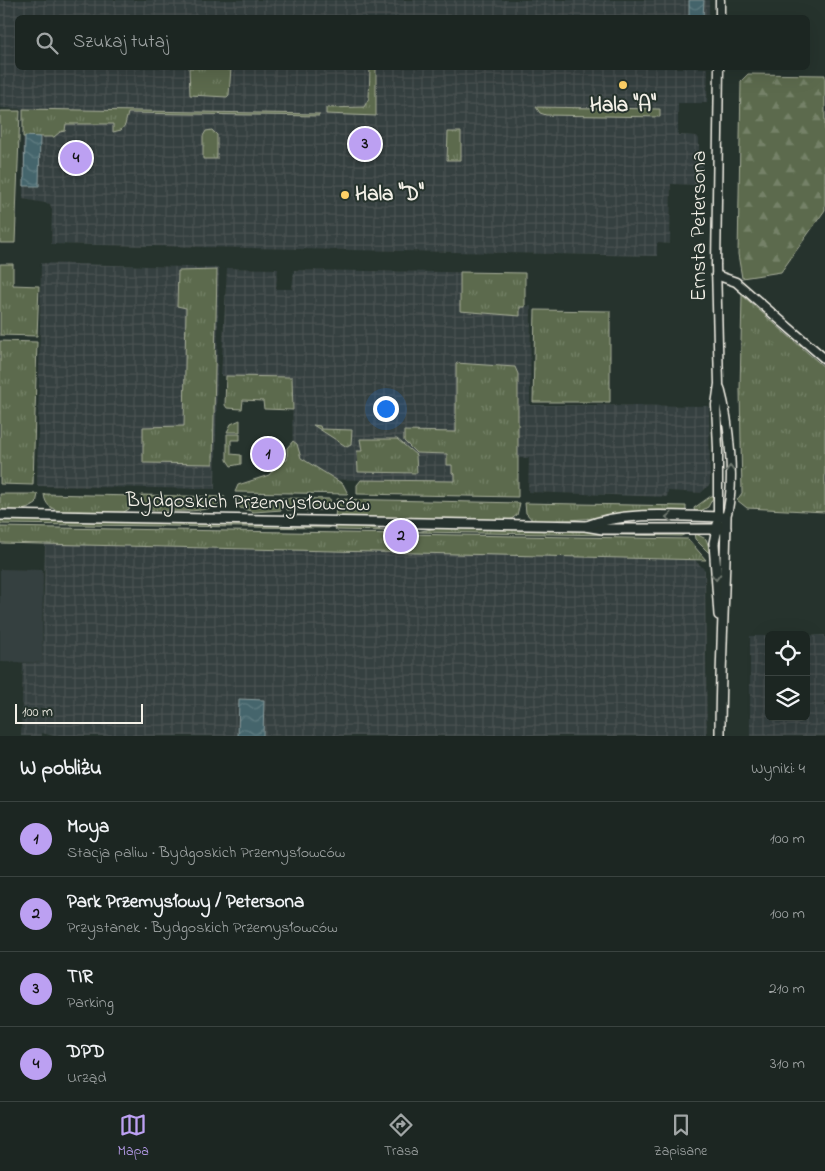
<!DOCTYPE html>
<html lang="pl">
<head>
<meta charset="utf-8">
<style>
	:root { --surface:#1c2622; --page:#252e2a; --text:#f1f3f6; --muted:#a0a5a5; --line:#3a4340; --accent:#bca0f2 }
	body { margin:0; font-family:"Indie Flower",sans-serif; background:var(--page); color:var(--text) }
	.controls { position:absolute; right:15px; bottom:15px; display:grid; overflow:hidden; border-radius:8px; box-shadow:0 5px 20px #0002 }
	.controls button { width:45px; height:45px; display:grid; place-items:center; padding:0; border:0; border-bottom:1px solid var(--line); background:var(--surface); color:var(--text); font:25px sans-serif }
	.scale { position:absolute; left:15px; bottom:12px; width:128px; box-sizing:border-box; padding-left:5px; border:2px solid #f4f1e8; border-top:0; font-size:14px; line-height:18px; white-space:nowrap; color:#f4f1e8; -webkit-text-stroke:4px #26332d; paint-order:stroke }
	.you { position:absolute; left:385px; top:408px; width:18px; height:18px; margin:-12px; border:4px solid #fff; border-radius:50%; background:#1a73e8; box-shadow:0 0 0 8px #1a73e833 }
	.badge { display:grid; place-items:center; width:32px; height:32px; border-radius:50%; background:var(--accent); color:#111; font-size:16px; font-weight:700 }
	.pin { position:absolute; translate:-50% -50%; border:2px solid #fff; box-shadow:0 1px 5px #0006 }
	.list { margin:0; padding:0; list-style:none }
	h2 { display:flex; justify-content:space-between; align-items:center; height:65px; margin:0; padding:0 20px; font-size:21px }
	h2 small { font-size:16px; font-weight:400; color:var(--muted) }
	.list li { display:grid; grid-template-columns:32px 1fr auto; gap:15px; align-items:center; box-sizing:border-box; height:75px; padding:0 20px; border-top:1px solid var(--line) }
	.list b { display:block; font-size:19px; white-space:nowrap }
	.list p { margin:0; font-size:16px; white-space:nowrap; color:var(--muted) }
	.list em { font-size:16px; font-style:normal; color:var(--muted) }
	.icon { flex:none; width:28px; height:28px; fill:none; stroke:currentColor; stroke-width:2; stroke-linecap:round; stroke-linejoin:round }
	.map { position:relative; flex:none; width:825px; height:736px; overflow:hidden }
	.search { position:absolute; background:var(--surface); box-shadow:0 5px 20px #0002; left:15px; right:15px; top:15px; height:55px; display:flex; align-items:center; gap:12px; box-sizing:border-box; padding:0 18px; border-radius:8px; color:var(--muted); font-size:19px }
	.sheet { height:365px; background:var(--surface) }
	nav { display:flex; justify-content:space-around; align-items:center; box-sizing:border-box; height:70px; border-top:1px solid var(--line); background:var(--surface); font-size:14px; color:var(--muted) }
	nav a { display:grid; justify-items:center; gap:2px }
	nav .on { color:var(--accent) }
	.map>svg:first-child { display:block }
	.built { fill:#36403f }
	.industrial { fill:url(#industrial-grid) }
	.grass { fill:url(#grass-tufts); stroke:#a8ae9a }
	.forest { fill:url(#forest-firs); stroke:#a8ae9a }
	.water { fill:url(#water-waves); stroke:#8b9d9e }
	.lines { fill:none; stroke-linecap:round; stroke-linejoin:round }
	.minor-casing { stroke:#f4f1e8; stroke-width:11 }
	.tertiary-casing { stroke:#f4f1e8; stroke-width:12 }
	.minor { stroke:#26332d; stroke-width:8 }
	.tertiary { stroke:#26332d; stroke-width:9 }
	.oneway { stroke:#6e766e }
	.poi-dot { fill:#ffd166; stroke:#26332d; stroke-width:2 }
	.labels { text-anchor:middle; dominant-baseline:central; stroke-width:4; stroke-linejoin:round; paint-order:stroke }
	.poi-label { font-size:21px; font-weight:bold; fill:#f4f1e8; stroke:#26332d }
	.street-label { font-size:21px; fill:#f4f1e8; stroke:#26332d }
</style>
</head>
<body>
<div class="map">
<svg width="825" height="736" viewBox="0 0 825 736">
	<defs>
		<pattern id="industrial-grid" width="8" height="8" patternUnits="userSpaceOnUse" patternTransform="scale(1.25)"><rect width="8" height="8" fill="#36403f"/><path d="M0 4h8M4 0v8" fill="none" stroke="#4a5352"/></pattern>
		<pattern id="grass-tufts" width="24" height="20" patternUnits="userSpaceOnUse" patternTransform="scale(1.25)"><rect width="24" height="20" fill="#5c6b4d"/><path d="M3 7l-1-3M5 7V3M7 7l1-3M15 17l-1-3M17 17v-4M19 17l1-3" fill="none" stroke="#748167"/></pattern>
		<pattern id="forest-firs" width="22" height="20" patternUnits="userSpaceOnUse" patternTransform="scale(1.25)"><rect width="22" height="20" fill="#5c6b4d"/><path d="M5 1l3.5 6h-7zM16 11l3.5 6h-7z" fill="#748167"/></pattern>
		<pattern id="water-waves" width="16" height="10" patternUnits="userSpaceOnUse" patternTransform="scale(1.25)"><rect width="16" height="10" fill="#45656c"/><path d="M0 5q4-4 8 0t8 0" fill="none" stroke="#607c81"/></pattern>
	</defs>
	<rect width="100%" height="100%" fill="#26332d"/>
	<filter id="ink" filterUnits="userSpaceOnUse"><feTurbulence type="fractalNoise" baseFrequency=".02" numOctaves="2"/><feDisplacementMap in="SourceGraphic" scale="10" xChannelSelector="R" yChannelSelector="G"/><feConvolveMatrix kernelMatrix="1 2 1 2 8 2 1 2 1" color-interpolation-filters="sRGB"/></filter>
	<g filter="url(#ink)">
		<path class="built" d="M0 569 43 570 42 663 0 662Z"/>
		<g class="industrial">
			<path d="M0 0H709V18H18V68H708L707 103H678V135L697 136 699 139V150H703L702 185 671 184 670 244 657 243V256L51 244 52 210 50 204 23 199V109L0 108Z"/>
			<path d="M41 263 219 268 215 489 37 486Z"/>
			<path d="M227 268 278 269 276 289H292L294 270 525 273V306H531L530 405 709 406 710 484 701 493 668 491 667 497 528 492 529 458 505 457 455 481 293 479 292 377 221 376Z"/>
			<path d="M45 544 477 554 690 555 705 570 707 736H54L42 733V736H21L23 663H42Z"/>
			<path d="M825 635V736H750V636H769V717H806V636Z"/>
		</g>
		<g class="grass">
			<path d="M189 68H231L229 95 227 97 190 95Z"/>
			<path d="M370 68H376V116L326 114V108L364 107 369 98Z"/>
			<path d="M536 107 660 109V117L546 115 540 113Z"/>
			<path d="M23 109 319 114V116L128 113 125 125 121 130 113 132V124H66L65 131 60 132 54 137H23Z"/>
			<path d="M0 111H20L15 243H0Z"/>
			<path d="M212 130 217 135V159H203V136L206 131Z"/>
			<path d="M448 132H461V160H447Z"/>
			<path d="M0 264H13V285L39 286 37 336 0 335Z"/>
			<path d="M217 270 213 464 143 463V427L184 426 186 308 177 306 178 271Z"/>
			<path d="M460 272 525 273V307H520V316L460 311Z"/>
			<path d="M742 295 825 368V512L747 508 737 500 742 493 740 390Z"/>
			<path d="M535 310 610 311V402H533Z"/>
			<path d="M0 341 37 342 33 485 0 484Z"/>
			<path d="M456 363 515 367 518 374V497L357 494V485L361 480 455 481V474L452 473V465H447V454L416 453 404 441V431L456 432Z"/>
			<path d="M226 376 292 377 293 410 264 409 263 401 243 400 242 409 227 408 225 405Z"/>
			<path d="M240 420V432H227L231 424Z"/>
			<path d="M313 425 320 426 321 429 352 430 351 445 347 447Z"/>
			<path d="M227 434H240V440H231V454L241 455V464L231 466 227 460Z"/>
			<path d="M360 439H397L416 455 417 473 358 472 357 451H362Z"/>
			<path d="M293 441 297 444 301 458 343 484 348 494 235 492 238 485 269 475 280 461 287 460V448Z"/>
			<path d="M0 494H38L36 504C25 512 13 511 0 511Z"/>
			<path d="M44 494 135 496 129 509 122 513 62 512C51 509 45 505 44 494Z"/>
			<path d="M141 495 225 497C218 516 170 510 152 511L143 502Z"/>
			<path d="M711 496H714L708 507 695 514 694 508Z"/>
			<path d="M235 497 330 499 332 508 330 510H287V507H282V510L254 512 240 508Z"/>
			<path d="M337 499 520 503 517 515 510 520 335 517Z"/>
			<path d="M525 503 686 506V514C635 513 584 521 533 521L526 513Z"/>
			<path d="M0 520 329 526V528L0 524Z"/>
			<path d="M334 526 364 527 390 531 336 530Z"/>
			<path d="M0 527 688 539 706 560 0 543Z"/>
			<path d="M437 528 686 533V534L681 536 416 532Z"/>
			<path d="M694 533 706 539 711 553 708 552 695 539Z"/>
		</g>
		<path class="forest" d="M748 74 825 75V210L781 272 742 278 738 254 741 81Z"/>
		<g class="water">
			<path d="M689 0H704L703 17H689Z"/>
			<path d="M25 136 40 137 39 186H24Z"/>
			<path d="M239 699 264 700 263 736H238Z"/>
		</g>
		<g class="lines">
			<g class="minor-casing">
				<g id="minor">
					<path d="M720 18V0"/>
					<path d="M716 275 736 282 825 359"/>
					<path d="M720 388C729 421 736 485 726 517"/>
					<path d="M718 517V448L716 405 719 384 716 265 719 68"/>
				</g>
			</g>
			<g class="tertiary-casing">
				<g id="tertiary">
					<path d="M0 515 585 526 603 529H726"/>
					<path d="M718 524 714 543 719 615"/>
					<path d="M587 526C627 510 683 517 726 517 725 590 720 663 720 736"/>
				</g>
			</g>
			<use href="#minor" class="minor"/>
			<use href="#tertiary" class="tertiary"/>
		</g>
		<defs><path id="oneway-chevron" d="M-2-3.5L2.5 0L-2 3.5" fill="none" stroke-width="1.6" stroke-linecap="round" stroke-linejoin="round" transform="scale(1.25)"/></defs>
		<g class="oneway">
			<use href="#oneway-chevron" transform="translate(730 469) rotate(-90)"/>
			<use href="#oneway-chevron" transform="translate(669 517) rotate(-179)"/>
			<use href="#oneway-chevron" transform="translate(716 577) rotate(88)"/>
		</g>
	</g>
	<g class="poi-dot">
		<circle cx="623" cy="85" r="5"/>
		<circle cx="345" cy="195" r="5"/>
	</g>
	<g class="labels">
		<g class="poi-label">
			<text x="623" y="106">Hala "A"</text>
			<text x="355" y="195" text-anchor="start">Hala "D"</text>
		</g>
		<g class="street-label">
			<text transform="translate(700 226) rotate(-90)">Ernsta Petersona</text>
			<text transform="translate(248 503) rotate(1)">Bydgoskich Przemysłowców</text>
		</g>
	</g>
</svg>
<div class="controls">
<button><svg class="icon" aria-label="locate" viewBox="0 0 24 24"><circle cx="12" cy="12" r="6"/><path d="M12 2v4M12 18v4M2 12h4M18 12h4"/></svg></button>
<button><svg class="icon" aria-label="layers" viewBox="0 0 24 24"><path d="M12 4l9 5-9 5-9-5zM3 14l9 5 9-5"/></svg></button>
</div>
<div class="scale">100 m</div>
<div class="you"></div>
<div class="pin badge" style="left:268px;top:454px">1</div>
<div class="pin badge" style="left:401px;top:536px">2</div>
<div class="pin badge" style="left:365px;top:144px">3</div>
<div class="pin badge" style="left:76px;top:158px">4</div>
<div class="search"><svg class="icon" aria-label="search" viewBox="0 0 24 24"><circle cx="10" cy="10" r="6"/><path d="M15 15l6 6"/></svg>Szukaj tutaj</div>
</div>
<section class="sheet">
<h2>W pobliżu<small>Wyniki: 4</small></h2>
<ul class="list">
<li><span class="badge">1</span><div><b>Moya</b><p>Stacja paliw · Bydgoskich Przemysłowców</p></div><em>100 m</em></li>
<li><span class="badge">2</span><div><b>Park Przemysłowy / Petersona</b><p>Przystanek · Bydgoskich Przemysłowców</p></div><em>100 m</em></li>
<li><span class="badge">3</span><div><b>TIR</b><p>Parking</p></div><em>210 m</em></li>
<li><span class="badge">4</span><div><b>DPD</b><p>Urząd</p></div><em>310 m</em></li>
</ul>
</section>
<nav>
<a class="on"><svg class="icon" aria-label="map" viewBox="0 0 24 24"><path d="M3 6l6-2 6 2 6-2v14l-6 2-6-2-6 2zM9 4v14M15 6v14"/></svg>Mapa</a>
<a><svg class="icon" aria-label="directions" viewBox="0 0 24 24"><path d="M12 3l9 9-9 9-9-9zM9 14v-3h6M13 9l2 2-2 2"/></svg>Trasa</a>
<a><svg class="icon" aria-label="saved" viewBox="0 0 24 24"><path d="M7 4h10v16l-5-4-5 4z"/></svg>Zapisane</a>
</nav>
</body>
</html>
